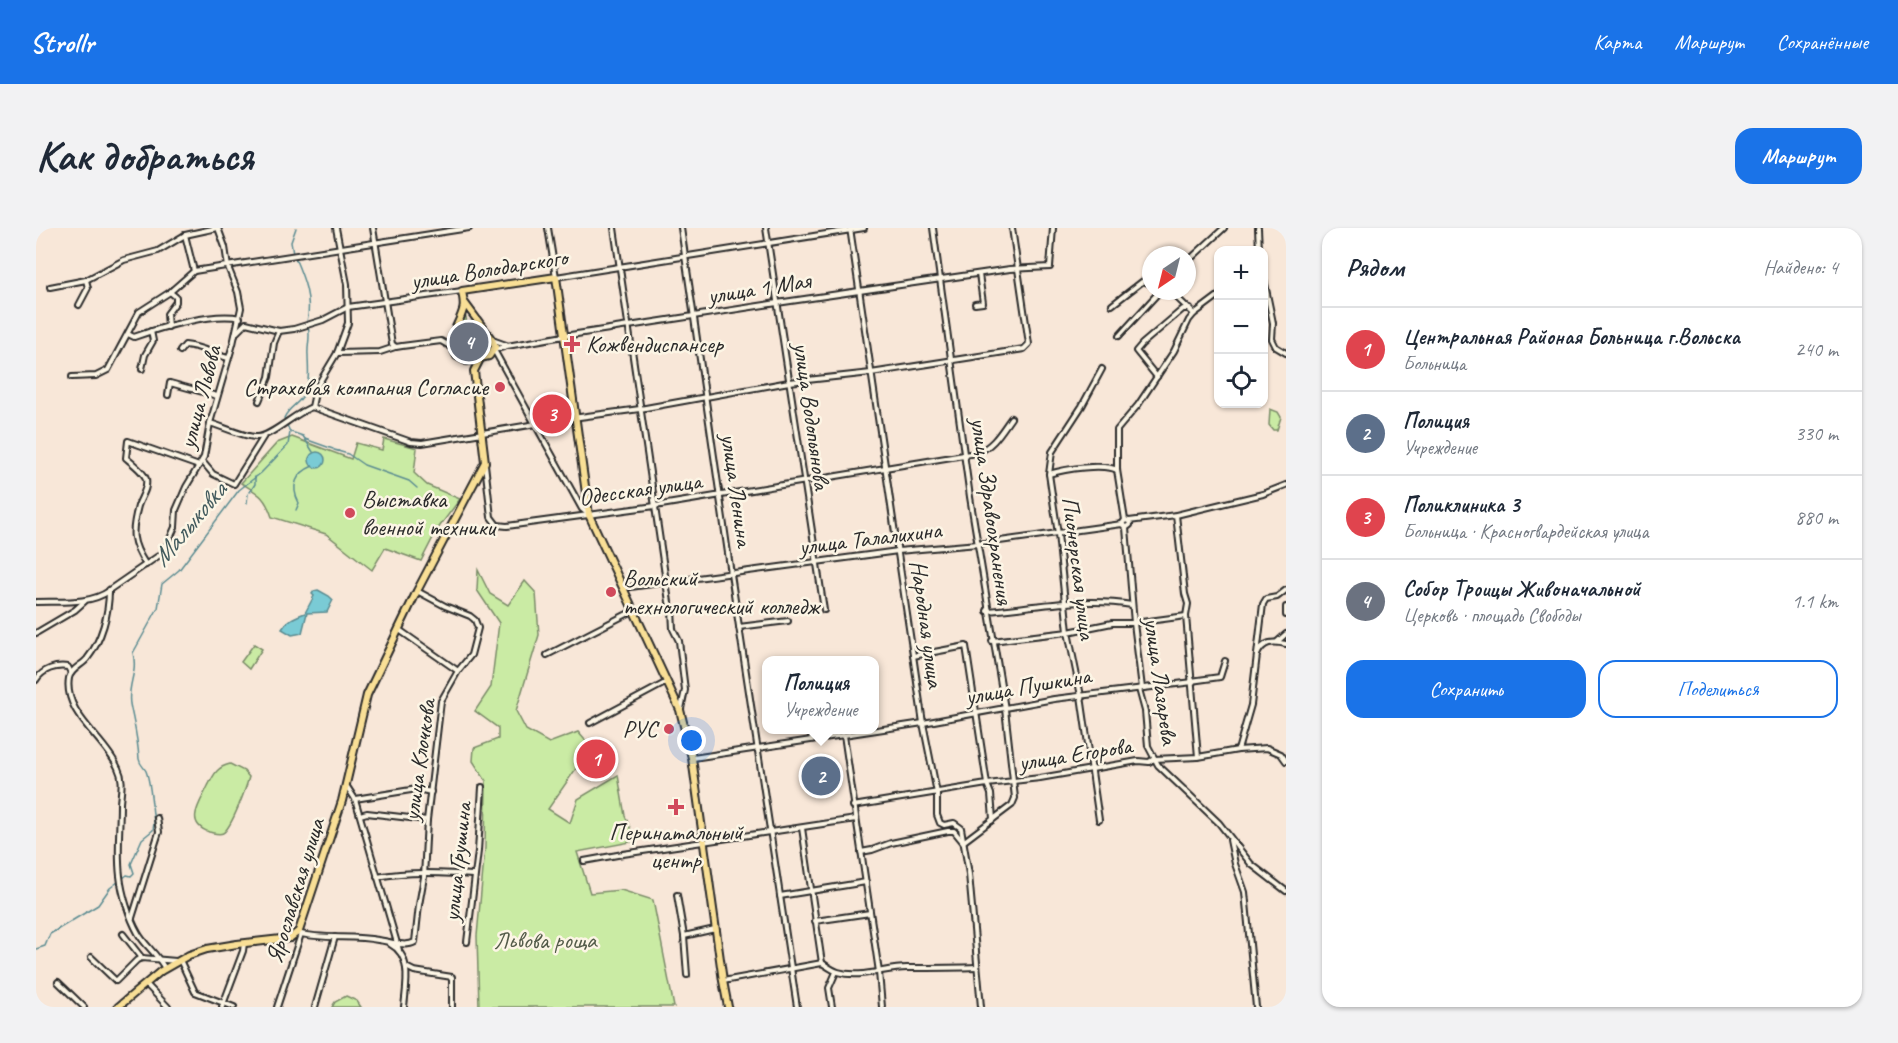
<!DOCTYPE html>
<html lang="ru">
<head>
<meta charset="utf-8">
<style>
	:root { --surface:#fff; --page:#f2f2f3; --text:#1f2937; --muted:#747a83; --line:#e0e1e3; --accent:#1a73e8 }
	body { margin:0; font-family:Caveat,sans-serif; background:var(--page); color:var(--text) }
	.controls { position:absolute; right:18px; top:18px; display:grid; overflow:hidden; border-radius:12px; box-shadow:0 2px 4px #0004 }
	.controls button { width:54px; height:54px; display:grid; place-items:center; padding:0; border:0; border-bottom:2px solid var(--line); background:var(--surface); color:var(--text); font:30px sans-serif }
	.compass { position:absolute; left:1106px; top:18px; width:54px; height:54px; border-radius:50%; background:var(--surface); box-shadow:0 2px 4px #0004; rotate:215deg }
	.you { position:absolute; left:656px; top:513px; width:21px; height:21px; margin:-15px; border:4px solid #fff; border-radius:50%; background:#1a73e8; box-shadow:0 0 0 9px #1a73e833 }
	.badge { display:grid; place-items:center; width:39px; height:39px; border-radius:50%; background:var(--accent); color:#fff; font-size:20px; font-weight:700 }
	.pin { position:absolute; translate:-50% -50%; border:3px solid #fff; box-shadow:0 2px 6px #0006 }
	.popup { position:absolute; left:726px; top:428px; width:117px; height:78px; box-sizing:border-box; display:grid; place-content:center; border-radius:12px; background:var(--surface); filter:drop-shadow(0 2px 4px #0005); font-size:20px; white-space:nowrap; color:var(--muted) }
	.popup b { font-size:22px; color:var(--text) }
	.popup::after { content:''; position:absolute; left:50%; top:100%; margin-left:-12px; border:12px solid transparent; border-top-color:var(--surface) }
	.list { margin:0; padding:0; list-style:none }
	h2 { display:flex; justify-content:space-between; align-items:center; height:78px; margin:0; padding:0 24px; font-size:26px }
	h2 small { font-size:20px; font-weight:400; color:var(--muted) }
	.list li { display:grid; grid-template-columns:39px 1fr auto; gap:18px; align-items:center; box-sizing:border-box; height:84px; padding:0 24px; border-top:2px solid var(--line) }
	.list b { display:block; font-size:22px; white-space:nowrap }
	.list p { margin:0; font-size:20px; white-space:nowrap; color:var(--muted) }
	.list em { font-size:20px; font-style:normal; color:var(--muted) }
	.actions { display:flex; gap:12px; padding:18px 24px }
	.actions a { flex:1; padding:14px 0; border:2px solid var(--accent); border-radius:18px; text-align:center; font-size:21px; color:var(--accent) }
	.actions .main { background:var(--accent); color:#fff }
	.icon { flex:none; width:33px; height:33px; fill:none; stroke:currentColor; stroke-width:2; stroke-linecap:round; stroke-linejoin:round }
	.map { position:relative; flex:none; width:1250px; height:779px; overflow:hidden; border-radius:18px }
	header { display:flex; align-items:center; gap:36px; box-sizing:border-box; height:84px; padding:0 30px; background:var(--accent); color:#fff }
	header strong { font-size:28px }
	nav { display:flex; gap:33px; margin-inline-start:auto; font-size:21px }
	.intro { display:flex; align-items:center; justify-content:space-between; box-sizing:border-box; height:144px; padding:0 36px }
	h1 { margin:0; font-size:42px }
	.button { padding:15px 27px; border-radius:18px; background:var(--accent); color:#fff; font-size:21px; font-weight:700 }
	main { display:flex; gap:36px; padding:0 36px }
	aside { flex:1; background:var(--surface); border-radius:18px; box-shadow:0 2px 4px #0004 }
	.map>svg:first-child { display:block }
	.green { fill:#caeba4; stroke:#7a8b68; stroke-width:1.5 }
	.water { fill:#7acbd5; stroke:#5a8b91; stroke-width:1.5 }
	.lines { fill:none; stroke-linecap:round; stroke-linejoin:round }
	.stream { stroke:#5a8b91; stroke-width:1.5 }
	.minor-casing { stroke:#2b2b2b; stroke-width:8 }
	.major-casing { stroke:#2b2b2b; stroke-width:10 }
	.minor { stroke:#fcf5e5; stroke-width:4 }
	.major { stroke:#f9df96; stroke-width:6 }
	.poi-dot { fill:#d1495b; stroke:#fcf5e5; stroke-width:2 }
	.labels { text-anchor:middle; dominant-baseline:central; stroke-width:5; stroke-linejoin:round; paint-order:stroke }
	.street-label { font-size:24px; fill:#2b2b2b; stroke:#fcf5e5 }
	.poi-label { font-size:24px; fill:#2b2b2b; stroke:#fcf5e5; text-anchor:start }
	.park-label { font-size:24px; fill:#535b49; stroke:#fcf5e5 }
	.water-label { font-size:26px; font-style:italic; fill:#435b5e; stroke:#fcf5e5 }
</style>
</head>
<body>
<header>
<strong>Strollr</strong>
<nav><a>Карта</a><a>Маршрут</a><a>Сохранённые</a></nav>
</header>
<div class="intro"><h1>Как добраться</h1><a class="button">Маршрут</a></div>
<main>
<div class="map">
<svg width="1250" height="779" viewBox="0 0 1250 779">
	<rect width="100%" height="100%" fill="#f8e7d8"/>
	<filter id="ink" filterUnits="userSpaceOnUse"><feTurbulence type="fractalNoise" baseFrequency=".0167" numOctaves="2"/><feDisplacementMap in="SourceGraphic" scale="12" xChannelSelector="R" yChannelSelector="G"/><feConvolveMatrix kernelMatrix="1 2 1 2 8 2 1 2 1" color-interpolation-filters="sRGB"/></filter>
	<g filter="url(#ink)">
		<g class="green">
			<path d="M427 87 430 89 431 99 424 105 427 124 437 129 444 121V119L449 118H444L442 102 434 99 433 94 439 92 455 114 456 119C451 126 434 134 425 128 420 125 419 115 419 110 419 102 424 93 427 87Z"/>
			<path d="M1234 181 1242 184 1245 189 1241 202H1237L1233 197Z"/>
			<path d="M256 209 315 231 320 215 346 222 348 211 381 220 378 245 391 257 424 271 401 302 385 333 349 320 336 342 290 306 236 289C229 268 223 266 205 255L241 215Z"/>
			<path d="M442 342 454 366 472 377 489 353 500 365 503 407 480 483 490 502 513 515 542 504 555 519 512 581 534 595 542 571 582 547 589 588 600 613 541 624 554 665 585 662 617 672 638 779H443L441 708 449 620 450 553 437 533 438 520 462 511V500L439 483 455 459 463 395 441 362Z"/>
			<path d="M218 416 226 421 213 441 205 434Z"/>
			<path d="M194 536 208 543 213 549C210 560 196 599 187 605 183 607 178 605 173 604 148 595 164 575 172 558 178 546 181 539 194 536Z"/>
			<path d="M310 768 321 773 325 779H296L299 774Z"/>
		</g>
		<g class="water">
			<circle cx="281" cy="232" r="8"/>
			<path d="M282 362 293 368 297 372 291 384 271 385 266 405 256 407 246 401C252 391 259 389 269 385L278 368 276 366 278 363Z"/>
		</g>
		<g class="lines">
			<g class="stream">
				<path d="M257 26 255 14 260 0"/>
				<path d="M259 30C268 51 276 71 271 94"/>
				<path d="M255 204 267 208 277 224"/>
				<path d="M269 211 297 221"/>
				<path d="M303 223 298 222 312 226 328 237 373 253 381 260"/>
				<path d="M214 264 219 256V249"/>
				<path d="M211 275 212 266"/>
				<path d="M260 282 263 275C254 258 260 245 277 238"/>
				<path d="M0 721 9 718 14 706 62 677 74 660 91 647 95 648 98 645 95 636 106 611 117 602 118 595C116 581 115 555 110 543 108 539 104 537 103 531 102 510 98 496 94 476 91 457 102 445 97 425L122 380 126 356 143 342 203 262 225 245 252 217 254 204 248 190C253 179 260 178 266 169 275 154 272 142 272 127 271 118 275 108 272 99"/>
			</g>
			<g class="minor-casing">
				<g id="minor">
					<path d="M337 0 356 116 360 119 366 118 405 113 417 120"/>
					<path d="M512 0 520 49 828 0"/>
					<path d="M578 0 633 374 636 381 637 401 643 413 649 462 645 481"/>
					<path d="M645 0 695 346 761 779"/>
					<path d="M730 0 788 382"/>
					<path d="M814 0 887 495 901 565V587L904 595 908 597 918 595 925 600 933 646 945 779"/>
					<path d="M1222 0 1223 22"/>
					<path d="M149 7 158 43"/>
					<path d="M1151 34 1188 0"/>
					<path d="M1228 51 1237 95 1236 111 1240 119 1250 125"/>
					<path d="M14 59 50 52 88 32 122 23 149 7 181 0"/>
					<path d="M1134 63 1158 86"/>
					<path d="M939 76 947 75 943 46"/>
					<path d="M43 77 52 60 50 52"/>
					<path d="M1076 77 1107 53 1115 56"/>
					<path d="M132 99 131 86 140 74V69L134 64"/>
					<path d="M201 104 210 95 243 103 258 101 287 92 312 79 426 63"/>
					<path d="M92 106 98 109C126 99 177 84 204 90"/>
					<path d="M1083 108 1124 63"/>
					<path d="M456 112 470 117"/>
					<path d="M144 123 149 117C164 118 177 126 192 130"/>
					<path d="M301 125 344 124 359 119"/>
					<path d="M106 141 109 127 117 113 115 103"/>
					<path d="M36 149 60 148 72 142 103 84 134 64 158 43 433 0"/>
					<path d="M1121 149 1100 123 1106 116 1147 81H1154"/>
					<path d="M132 167 134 155 181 168"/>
					<path d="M223 173 233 149 238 115 243 103"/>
					<path d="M276 179 280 160 301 125 312 95 311 56 300 0"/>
					<path d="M174 195C185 198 211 210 221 209 235 209 259 185 276 179L375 214 386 215 536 190 604 181 753 154 835 145 988 121 993 116 976 0"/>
					<path d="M166 233 177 246 198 256 228 208"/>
					<path d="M449 236 455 289 461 297 471 298 619 278 940 225C957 219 965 204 975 190"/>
					<path d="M1013 246C1029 241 1067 235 1081 242"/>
					<path d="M552 286 546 281 458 122 471 118 528 108 741 75 974 41 1014 39 1017 0"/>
					<path d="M1140 287 1149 366 1152 376 1150 388 1162 529"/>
					<path d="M1089 292 1081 242V202L1102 177 1138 123 1153 92 1158 86 1182 68"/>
					<path d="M1093 293 1140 287 1227 266 1250 257"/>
					<path d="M1090 300 1094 297 1093 293 1089 292 1086 296 1090 300 1098 395 1106 460 1103 461 1109 483 1112 518 1122 537 1183 595 1215 636 1250 663"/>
					<path d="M110 337C95 314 95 304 102 278 105 269 112 261 110 251 108 244 96 235 90 230L92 213 163 238"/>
					<path d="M587 360 862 323 942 316 1086 296"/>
					<path d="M0 374C24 373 53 377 73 363"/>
					<path d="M1250 379V387"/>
					<path d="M951 383C998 379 1049 369 1096 377"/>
					<path d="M703 399 752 393"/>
					<path d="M362 401 422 443"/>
					<path d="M0 405 39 382 49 373"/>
					<path d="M956 413 1032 404 1076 395H1098L1150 388"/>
					<path d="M1241 414 1250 406"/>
					<path d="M511 427 597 383"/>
					<path d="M1221 427C1227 413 1237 413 1250 416"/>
					<path d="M877 428 930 418 951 556 955 566 957 591 955 593"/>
					<path d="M0 452C7 441 20 437 32 439L35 445"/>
					<path d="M1155 453 1184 449 1189 433"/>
					<path d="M554 495 631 454"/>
					<path d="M808 507 843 744 846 779"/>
					<path d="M1202 522 1215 477 1227 376 1230 371 1241 369 1250 362"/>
					<path d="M657 530 887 495 1018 471 1157 454"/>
					<path d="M310 557 319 571 363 722"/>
					<path d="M319 571 381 561 395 564"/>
					<path d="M817 578 951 556 1004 550 1102 533 1113 534 1118 531 1162 529 1202 522 1231 520 1245 526 1250 533"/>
					<path d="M324 587 331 585 391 592"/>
					<path d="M1063 592 1045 468 1032 404 1022 306 1013 246 1016 224 1046 178 1066 141"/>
					<path d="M766 600 786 735"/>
					<path d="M1194 612 1199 636 1209 664 1220 779"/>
					<path d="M825 624 836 622 855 615 912 603H918L927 614 976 577 979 570 969 481 934 269 897 0"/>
					<path d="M548 633 587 626 820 591"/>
					<path d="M341 649C374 643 405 645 438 647"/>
					<path d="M641 667 648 708 651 747"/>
					<path d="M744 668 830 654"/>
					<path d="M96 690 123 604 121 590"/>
					<path d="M779 693 834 685"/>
					<path d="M261 705C287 712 315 707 342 712 353 713 369 720 379 714L383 677 388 649 391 592 405 473 422 443 435 427 442 400 439 392 434 388 409 378 381 363"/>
					<path d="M87 706 106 730"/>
					<path d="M648 708 679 701"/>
					<path d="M431 714 442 623 446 559"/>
					<path d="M354 716C377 728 370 758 368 779"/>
					<path d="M55 729 80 753 101 732 106 730 140 733"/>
					<path d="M144 732 159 764 198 779"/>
					<path d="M786 735C791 738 796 742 802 744 824 751 849 740 871 740 894 740 917 740 941 739"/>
					<path d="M370 739 378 743 416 749V779"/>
					<path d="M129 741C121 725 109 718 102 705 93 689 86 666 84 648 81 624 84 599 84 575 85 562 88 552 82 540 69 510 27 486 33 450 35 441 46 437 51 431 66 412 73 385 73 362L128 324 139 299 140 282 150 259 168 229 174 195 197 116 205 80 202 64 192 39 189 19 182 0"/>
					<path d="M687 753 786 735"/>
					<path d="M22 754 48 779"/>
					<path d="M110 756 132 779"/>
					<path d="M186 779 207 723 208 715"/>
					<path d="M241 779 265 706"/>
					<path d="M279 779 299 709"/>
					<path d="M796 779 793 760 800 744"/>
				</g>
			</g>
			<g class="major-casing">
				<g id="major">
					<path d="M428 74 456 112 459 119 453 128 431 133 421 128C410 108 422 100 427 82 429 76 427 70 426 63L520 49 553 287 644 482 656 530 687 753 692 779"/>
					<path d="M82 779 125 743 153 727 171 721 201 716 254 710 263 703 306 573 331 467 381 363 449 234 438 143 444 131"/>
				</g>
			</g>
			<use href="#minor" class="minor"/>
			<use href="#major" class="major"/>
		</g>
	</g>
	<g class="poi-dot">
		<path d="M533 107h6v6h6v6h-6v6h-6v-6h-6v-6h6z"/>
		<circle cx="464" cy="159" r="6"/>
		<circle cx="314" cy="285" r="6"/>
		<circle cx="575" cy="364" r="6"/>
		<circle cx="633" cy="501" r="6"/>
		<path d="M637 570h6v6h6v6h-6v6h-6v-6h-6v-6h6z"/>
	</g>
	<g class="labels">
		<g class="street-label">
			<text transform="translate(453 41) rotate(-9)">улица Володарского</text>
			<text transform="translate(723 60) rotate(-9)">улица 1 Мая</text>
			<text transform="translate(164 169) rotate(-75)">улица Львова</text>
			<text transform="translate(776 188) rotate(82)">улица Водопьянова</text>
			<text transform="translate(604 261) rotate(-8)">Одесская улица</text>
			<text transform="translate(701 262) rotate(82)">улица Ленина</text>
			<text transform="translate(956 283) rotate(82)">улица Здравоохранения</text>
			<text transform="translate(834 310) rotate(-7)">улица Талалихина</text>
			<text transform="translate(1043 340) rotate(83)">Пионерская улица</text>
			<text transform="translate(891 396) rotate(82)">Народная улица</text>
			<text transform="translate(1125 453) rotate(82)">улица Лазарева</text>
			<text transform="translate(992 458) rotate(-10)">улица Пушкина</text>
			<text transform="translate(1039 526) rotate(-9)">улица Егорова</text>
			<text transform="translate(383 532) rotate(-82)">улица Клочкова</text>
			<text transform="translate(421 634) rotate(-84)">улица Грушина</text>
			<text transform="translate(259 663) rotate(-73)">Ярославская улица</text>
		</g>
		<g class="poi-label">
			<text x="550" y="116">Кожвендиспансер</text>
			<text x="452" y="159" text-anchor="end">Страховая компания Согласие</text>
			<text x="326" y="271">Выставка<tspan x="326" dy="28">военной техники</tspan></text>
			<text x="587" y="350">Вольский<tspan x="587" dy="28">технологический колледж</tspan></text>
			<text x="621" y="501" text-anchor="end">РУС</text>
			<text x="640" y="604" text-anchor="middle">Перинатальный<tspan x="640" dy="28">центр</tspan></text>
		</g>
		<g class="park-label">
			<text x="509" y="712">Львова роща</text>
		</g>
		<g class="water-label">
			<text transform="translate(153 296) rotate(-50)">Малыковка</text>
		</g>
	</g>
</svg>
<div class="controls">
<button>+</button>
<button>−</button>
<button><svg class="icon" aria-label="locate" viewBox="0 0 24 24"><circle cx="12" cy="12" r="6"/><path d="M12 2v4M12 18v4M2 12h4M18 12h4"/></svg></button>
</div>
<svg class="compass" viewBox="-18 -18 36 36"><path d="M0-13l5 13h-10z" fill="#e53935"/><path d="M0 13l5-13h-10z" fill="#747a83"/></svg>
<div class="you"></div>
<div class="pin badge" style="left:560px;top:531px;background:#e0444e">1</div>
<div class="pin badge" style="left:785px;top:548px;background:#5c6f8a">2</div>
<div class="popup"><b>Полиция</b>Учреждение</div>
<div class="pin badge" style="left:516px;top:186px;background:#e0444e">3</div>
<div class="pin badge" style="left:433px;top:114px;background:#6b7280">4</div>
</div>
<aside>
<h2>Рядом<small>Найдено: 4</small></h2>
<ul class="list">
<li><span class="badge" style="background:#e0444e">1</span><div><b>Центральная Районая Больница г.Вольска</b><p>Больница</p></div><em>240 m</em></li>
<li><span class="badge" style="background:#5c6f8a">2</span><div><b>Полиция</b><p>Учреждение</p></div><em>330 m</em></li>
<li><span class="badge" style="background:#e0444e">3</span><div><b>Поликлиника 3</b><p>Больница · Красногвардейская улица</p></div><em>880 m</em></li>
<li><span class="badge" style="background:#6b7280">4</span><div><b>Собор Троицы Живоначальной</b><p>Церковь · площадь Свободы</p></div><em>1.1 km</em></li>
</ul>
<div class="actions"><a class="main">Сохранить</a><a>Поделиться</a></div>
</aside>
</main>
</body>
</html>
